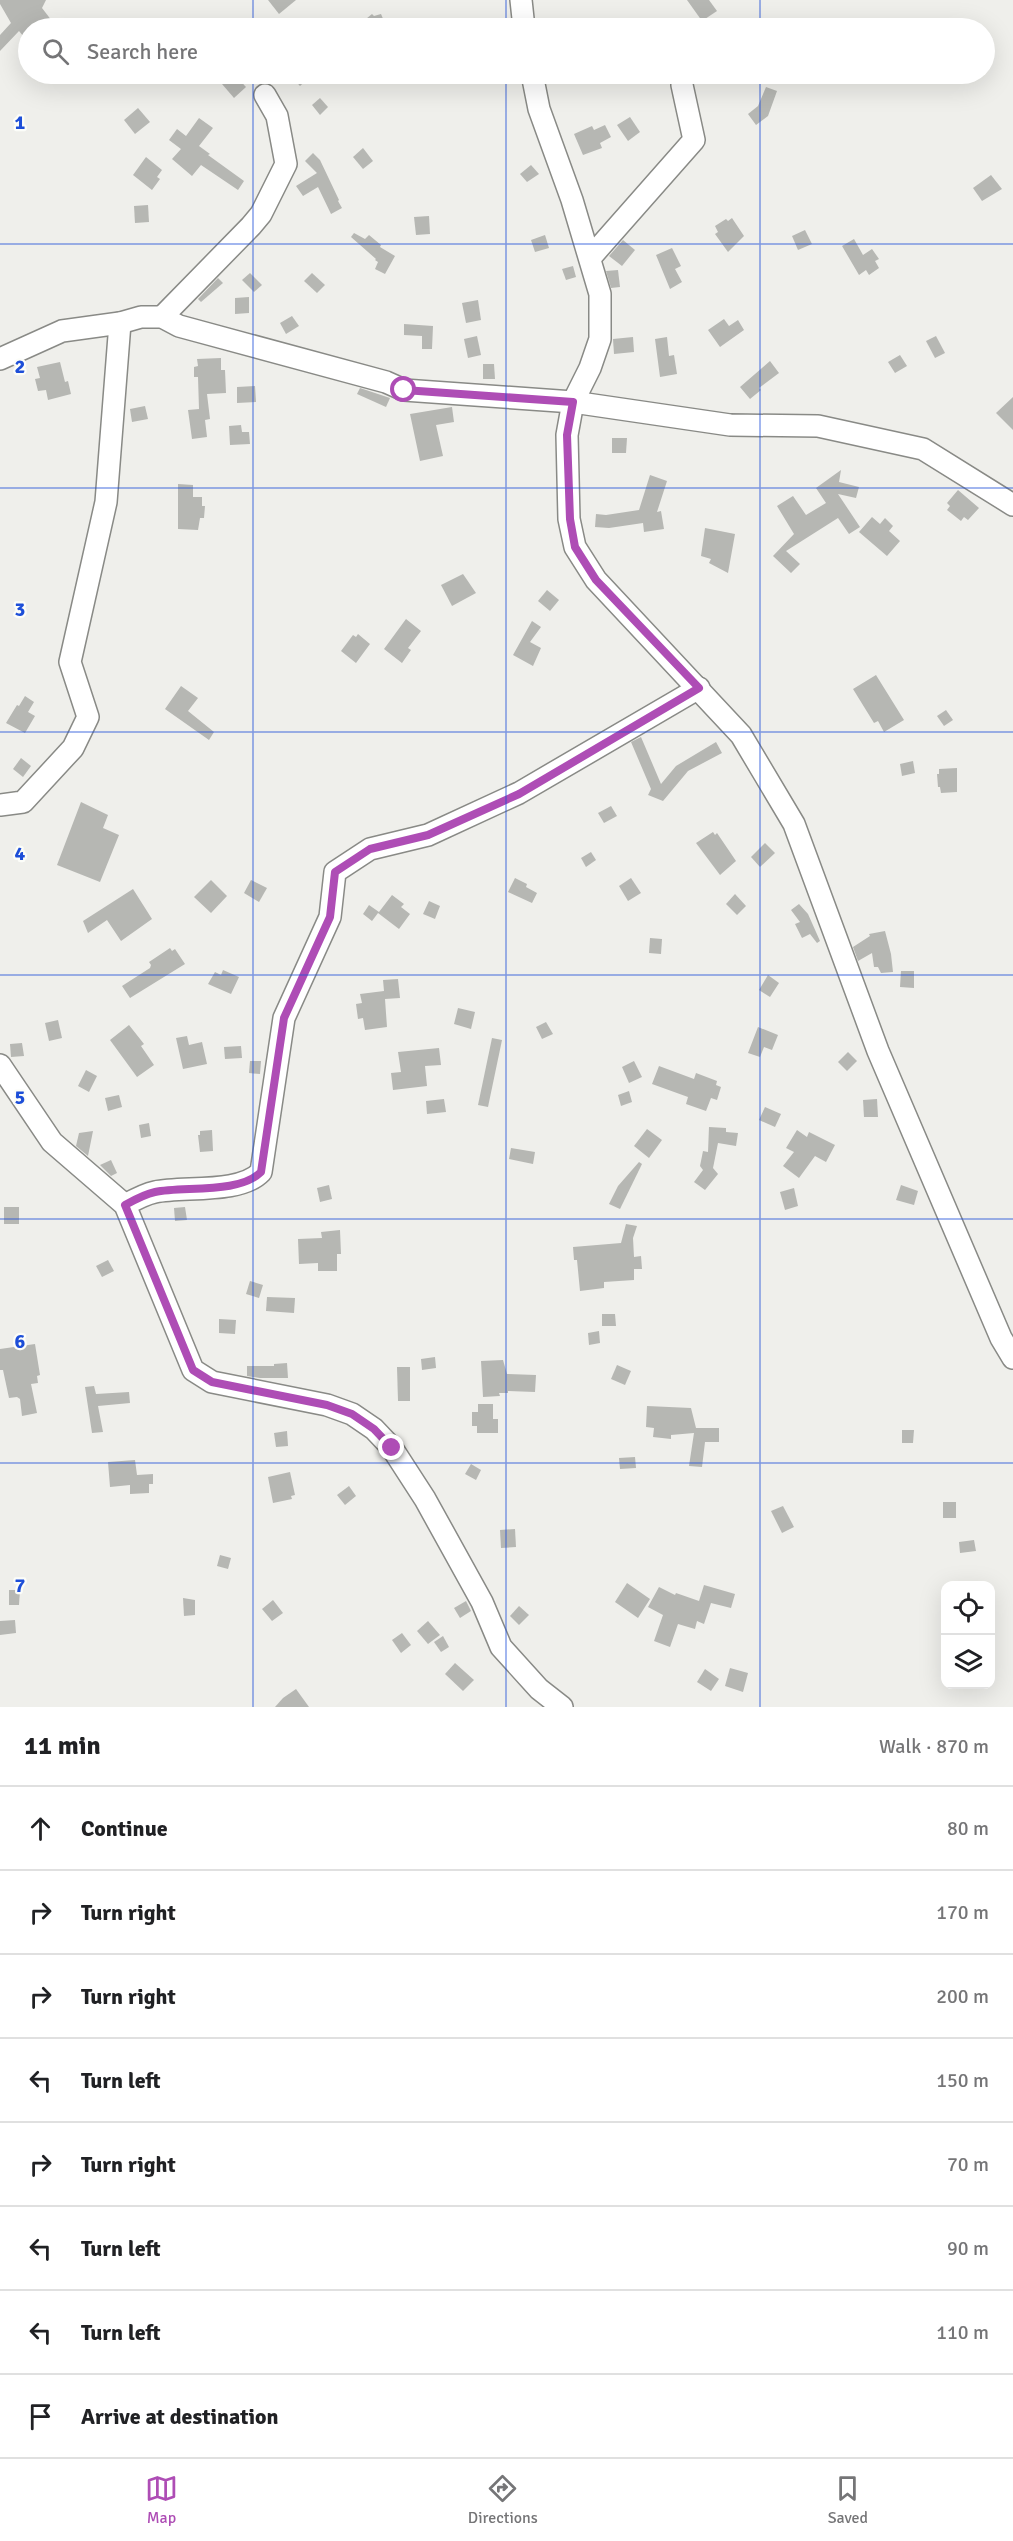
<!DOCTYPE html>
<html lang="en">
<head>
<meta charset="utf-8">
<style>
	:root { --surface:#fff; --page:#f2f2f2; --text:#202124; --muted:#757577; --line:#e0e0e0; --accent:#ae4db5 }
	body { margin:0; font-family:Signika,sans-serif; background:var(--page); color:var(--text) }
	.controls { position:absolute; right:18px; bottom:18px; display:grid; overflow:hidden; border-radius:12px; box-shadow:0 6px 24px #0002 }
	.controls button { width:54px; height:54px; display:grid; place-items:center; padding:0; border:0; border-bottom:2px solid var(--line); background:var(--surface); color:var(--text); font:30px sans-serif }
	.stop { position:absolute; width:18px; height:18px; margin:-14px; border:4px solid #ae4db5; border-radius:50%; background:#fff }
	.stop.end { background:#ae4db5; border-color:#fff; box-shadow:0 2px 6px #0008 }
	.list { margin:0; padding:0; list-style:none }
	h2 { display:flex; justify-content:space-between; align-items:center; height:78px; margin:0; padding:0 24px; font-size:26px }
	h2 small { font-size:20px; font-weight:400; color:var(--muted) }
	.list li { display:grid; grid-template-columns:39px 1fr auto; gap:18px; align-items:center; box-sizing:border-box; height:84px; padding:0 24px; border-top:2px solid var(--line) }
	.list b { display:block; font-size:22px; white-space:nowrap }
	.list em { font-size:20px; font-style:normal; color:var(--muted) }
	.icon { flex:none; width:33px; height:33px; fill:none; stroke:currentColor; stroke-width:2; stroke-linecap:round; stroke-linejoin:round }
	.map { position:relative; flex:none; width:1013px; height:1707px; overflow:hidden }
	.search { position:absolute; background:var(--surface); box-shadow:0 6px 24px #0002; left:18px; right:18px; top:18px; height:66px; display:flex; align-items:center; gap:15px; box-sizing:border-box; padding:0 21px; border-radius:33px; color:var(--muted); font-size:22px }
	.sheet { height:750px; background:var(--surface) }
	nav { display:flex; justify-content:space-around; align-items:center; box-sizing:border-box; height:84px; border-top:2px solid var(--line); background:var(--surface); font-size:16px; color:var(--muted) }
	nav a { display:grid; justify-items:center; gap:3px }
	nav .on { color:var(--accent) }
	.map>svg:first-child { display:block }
	.building { fill:#b6b7b3 }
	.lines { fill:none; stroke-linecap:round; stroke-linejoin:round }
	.minor-casing { stroke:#898a86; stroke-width:24 }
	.minor { stroke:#fff; stroke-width:21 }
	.route { stroke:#ae4db5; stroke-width:8 }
	.grid { fill:none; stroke:#1d4ed8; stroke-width:1.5; stroke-opacity:0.55 }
	.grid-label { font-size:20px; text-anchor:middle; font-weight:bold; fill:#1d4ed8; stroke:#fcfdf9; stroke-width:4.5; stroke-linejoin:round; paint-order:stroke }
</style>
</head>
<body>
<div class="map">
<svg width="1013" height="1707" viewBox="0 0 1013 1707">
	<rect width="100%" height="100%" fill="#efefeb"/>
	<g class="building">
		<path d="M0 0H46L42 8 52 21 44 28H28V42L19 31 0 51V35L11 23 0 4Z"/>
		<path d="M268 0H296L279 14Z"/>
		<path d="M687 0H709L717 11 702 21Z"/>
		<path d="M372 14 374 16 381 14 387 28H355Z"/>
		<path d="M234 74 246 87 234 98 222 84Z"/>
		<path d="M289 74H313L300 86Z"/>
		<path d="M766 87 777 91 768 116 756 125 748 114 758 106Z"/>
		<path d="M320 98 328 107 320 115 312 105Z"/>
		<path d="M138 108 150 122 135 134 124 120Z"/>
		<path d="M630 117 640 132 628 141 617 125Z"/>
		<path d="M199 118 213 128 199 146 210 154 208 155 244 181 238 190 201 165 192 176 172 159 181 149 169 140 177 129 186 136Z"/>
		<path d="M605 125 611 137 600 143 602 148 583 155 574 134 592 126 594 130Z"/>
		<path d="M363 148 373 161 363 169 353 157Z"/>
		<path d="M313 153 320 160 339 200 338 201 342 208 331 214 318 187 303 196 296 186 317 173 305 161Z"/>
		<path d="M146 157 162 170 157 177 160 179 152 190 133 175Z"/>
		<path d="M531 165 539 174 527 182 520 174Z"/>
		<path d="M991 175 1002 189 982 201 973 188Z"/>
		<path d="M148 205 149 222 135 223 134 206Z"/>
		<path d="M429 216 430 234 416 235 414 217Z"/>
		<path d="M732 218 744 236 728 252 715 234 718 232 715 226 726 219 728 221Z"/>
		<path d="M805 230 812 244 798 250 792 236Z"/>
		<path d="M354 233 365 239 369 235 381 245 380 247 395 256 385 274 375 269 378 262 375 260 376 259 351 237Z"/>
		<path d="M545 235 549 248 535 252 531 240Z"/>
		<path d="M854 239 863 255 872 249 879 259 875 261 879 268 869 275 866 270 859 275 842 246Z"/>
		<path d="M623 240 635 250 622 266 609 256Z"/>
		<path d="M672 248 681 266 675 269 682 282 670 289 656 255Z"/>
		<path d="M573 266 576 277 566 280 562 269Z"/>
		<path d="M618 270 620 287 611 288 606 271Z"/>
		<path d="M250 273 262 285 254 292 242 280Z"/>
		<path d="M312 273 325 285 317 293 304 281Z"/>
		<path d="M218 278 223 283 201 302 198 299Z"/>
		<path d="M249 297V313L235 314V298Z"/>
		<path d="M478 300 481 320 466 323 462 303Z"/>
		<path d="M292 316 299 326 286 334 280 323Z"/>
		<path d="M724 319 729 326 738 320 744 330 720 347 708 330Z"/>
		<path d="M404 324 433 326 432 349H422V336L404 335Z"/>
		<path d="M477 336 481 355 468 358 464 339Z"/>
		<path d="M936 336 945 353 935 358 926 341Z"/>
		<path d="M633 337 634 352 614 354 613 339Z"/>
		<path d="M667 337 669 356 674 355 677 374 660 377 655 339Z"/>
		<path d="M900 355 907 366 895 373 888 362Z"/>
		<path d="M221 358V370H225L226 393 207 394 210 419 205 420 207 437 192 439 188 410 199 409 198 377H194V367L198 366 197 359Z"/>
		<path d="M770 361 779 373 759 388 761 390 750 399 740 387Z"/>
		<path d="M60 362 65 382 68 381 71 394 48 400 46 390 38 391 35 379 40 378 37 367Z"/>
		<path d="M483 364H494L495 379H483Z"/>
		<path d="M255 386 256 402 237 403V387Z"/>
		<path d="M360 388 390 398 386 407 357 394Z"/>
		<path d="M1013 397V430L996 413Z"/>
		<path d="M145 406 148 419 132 422 130 409Z"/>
		<path d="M452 407 454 422 436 425 443 456 420 461 410 414Z"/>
		<path d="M241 425 242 432H249L250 444 230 445 229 426Z"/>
		<path d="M612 438H627L626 453H612Z"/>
		<path d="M841 470 839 482 859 487 856 498 838 494 860 527 849 534 838 518 786 551 800 564 791 573 773 556 794 534 777 506 793 496 806 515 826 503 816 488Z"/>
		<path d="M650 475 667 481 657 512 661 511 664 529 644 532 643 523 609 528 595 527 596 514 606 515 639 510Z"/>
		<path d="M178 484 193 485V497H202V506H205L204 518H200L198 530 178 529Z"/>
		<path d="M958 490 979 508 968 520 964 517 961 521 947 510 950 506 947 503Z"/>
		<path d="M872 517 880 524 885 518 893 526 889 531 900 541 887 556 859 532Z"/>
		<path d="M705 528 735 534 728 573 709 563 711 559 701 556Z"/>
		<path d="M463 574 476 593 452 606 441 585Z"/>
		<path d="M547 590 559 600 550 611 538 601Z"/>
		<path d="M406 619 421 631 408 648 411 650 402 663 384 649Z"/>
		<path d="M532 621 541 627 530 642 541 648 533 666 513 655Z"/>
		<path d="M358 634 370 644 356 663 341 651 353 635 356 637Z"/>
		<path d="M876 675 904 720 884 732 878 721 874 723 853 689Z"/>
		<path d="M181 686 198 698 188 711 214 732 209 740 165 709Z"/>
		<path d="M25 696 34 702 28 712 35 716 25 733 6 723 17 705 19 706Z"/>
		<path d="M946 710 953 720 944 726 937 716Z"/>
		<path d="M641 737 661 784 676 766 716 742 722 753 688 771 663 801 648 795 651 789 631 742Z"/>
		<path d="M21 758 31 766 23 777 13 769Z"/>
		<path d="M913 761 915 773 902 776 900 764Z"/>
		<path d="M957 768V792L941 793 940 787H938L937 774H939V769Z"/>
		<path d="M81 802 108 815 103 828 119 835 100 882 57 865Z"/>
		<path d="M611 806 617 816 604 823 598 813Z"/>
		<path d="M713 832 715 835 717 833 736 861 720 875 696 843Z"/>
		<path d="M765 843 775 853 760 867 751 857Z"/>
		<path d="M591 852 596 860 586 867 581 858Z"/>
		<path d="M515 878 527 884 526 887 537 893 532 903 508 892Z"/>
		<path d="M631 878 641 893 628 901 619 886Z"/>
		<path d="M211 880 227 896 211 913 194 897Z"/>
		<path d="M251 880 267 888 259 902 244 893Z"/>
		<path d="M133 889 152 919 121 941 107 920 88 933 83 921Z"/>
		<path d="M735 894 746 906 737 915 726 904Z"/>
		<path d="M392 895 404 904 401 907 410 914 399 929 378 913 372 921 363 914 369 905 379 912Z"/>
		<path d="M429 901 440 906 435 919 423 914Z"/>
		<path d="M799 904 808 914 820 941 817 943 810 934 802 938 795 924 800 922 791 910Z"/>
		<path d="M885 931 891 954 893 972 881 973 878 967H874L872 953 858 961 853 947 870 936 869 934Z"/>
		<path d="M650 938 662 939 661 954 649 953Z"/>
		<path d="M170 948 172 951 175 949 185 964 130 998 122 986 150 968 151 965 149 962Z"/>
		<path d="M223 970 239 977 231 994 208 984 215 972 221 975Z"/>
		<path d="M901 971H914V988L900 987Z"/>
		<path d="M768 975 779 983 770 997 759 990Z"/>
		<path d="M398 979 400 998 385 999 387 1027 365 1030 363 1018 358 1019 356 1004 362 1003 360 994 384 991 383 980Z"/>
		<path d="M458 1008 475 1012 471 1029 454 1024Z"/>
		<path d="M58 1020 62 1038 49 1041 45 1023Z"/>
		<path d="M546 1022 553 1034 542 1039 536 1027Z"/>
		<path d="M129 1025 144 1044 141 1046 154 1065 137 1077 110 1040Z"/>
		<path d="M758 1027 778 1035 772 1050 764 1047 760 1057 748 1053Z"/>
		<path d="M187 1036 189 1045 202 1042 207 1064 183 1069 176 1038Z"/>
		<path d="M492 1038 502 1040 488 1107 478 1105Z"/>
		<path d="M22 1043 24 1056 11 1057 10 1044Z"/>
		<path d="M241 1046 242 1058 225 1059 224 1047Z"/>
		<path d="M439 1048 441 1065 425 1066 427 1086 393 1090 391 1073 401 1072 398 1052Z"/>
		<path d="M848 1052 857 1061 847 1071 838 1062Z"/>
		<path d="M250 1061H261L260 1074 249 1073Z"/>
		<path d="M634 1061 642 1077 629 1083 622 1067Z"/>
		<path d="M659 1066 694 1079 696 1073 717 1081 716 1085 721 1087 717 1100 711 1098 706 1111 686 1104 688 1097 652 1084Z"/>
		<path d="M86 1070 97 1076 89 1092 78 1086Z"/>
		<path d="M629 1091 632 1102 621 1106 618 1095Z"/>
		<path d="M119 1095 122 1107 108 1111 105 1098Z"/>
		<path d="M444 1099 446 1112 427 1114 426 1101Z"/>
		<path d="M877 1099 878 1117H864L863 1100Z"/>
		<path d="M765 1107 781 1114 775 1127 759 1120Z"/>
		<path d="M149 1123 151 1136 141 1138 139 1125Z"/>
		<path d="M709 1127 726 1128V1132L738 1133 736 1146 718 1143 713 1168 718 1174 705 1190 694 1182 703 1170 700 1166 703 1151 708 1152Z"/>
		<path d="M647 1129 662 1140 649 1158 634 1146Z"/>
		<path d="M212 1130 213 1151 200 1152 198 1135H200V1131Z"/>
		<path d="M797 1130 807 1137 809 1132 835 1145 826 1162 815 1156 799 1178 783 1166 794 1152 786 1148Z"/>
		<path d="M93 1131 88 1156 76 1146 79 1133Z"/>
		<path d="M511 1148 535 1152 533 1164 509 1159Z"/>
		<path d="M111 1160 117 1173 111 1176 100 1165Z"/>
		<path d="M639 1162 642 1164 620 1209 609 1204 618 1186Z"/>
		<path d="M329 1185 332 1199 320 1202 317 1188Z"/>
		<path d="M901 1185 918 1191 914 1205 896 1200Z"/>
		<path d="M794 1188 798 1206 785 1210 780 1192Z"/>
		<rect x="4" y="1207" width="15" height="17"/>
		<path d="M185 1207 187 1220 175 1221 174 1208Z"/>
		<path d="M626 1224 637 1226 633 1238 634 1257 641 1256 642 1269H634V1280L604 1282V1288L580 1291 577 1260H574L573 1247 621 1243Z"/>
		<path d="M340 1230 341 1254H337V1271H318V1263L299 1264 298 1239 322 1238 321 1232Z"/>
		<path d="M108 1260 114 1271 102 1277 96 1266Z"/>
		<path d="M250 1281 263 1285 259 1298 246 1294Z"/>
		<path d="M267 1297 295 1298 294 1313 266 1311Z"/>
		<path d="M602 1314H615L616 1326H602Z"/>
		<path d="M219 1319 236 1320 235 1334 219 1333Z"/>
		<path d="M599 1331 600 1343 589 1345 588 1333Z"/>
		<path d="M35 1344 40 1375 37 1376 38 1383 31 1384 37 1413 22 1416 20 1399 17 1397 9 1398 3 1370H0V1349Z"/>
		<path d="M435 1357 436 1368 422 1370 421 1359Z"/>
		<path d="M503 1360 507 1374 536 1375 535 1392 508 1391V1393H499L500 1396 483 1397 481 1361Z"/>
		<path d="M287 1363 288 1378H260L247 1376V1366H274V1364Z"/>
		<path d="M617 1365 631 1371 625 1385 611 1379Z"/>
		<path d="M397 1367H410V1401H398Z"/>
		<path d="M94 1386 96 1394 129 1392 130 1403 98 1406 103 1432 92 1433 85 1387Z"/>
		<path d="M478 1404H493V1419H498V1433H477V1426H472V1412H478Z"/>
		<path d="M647 1406 691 1408 696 1428H719V1442H705L702 1467 689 1466 694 1433 671 1435V1439L653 1437 654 1428 646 1427Z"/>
		<path d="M902 1430H914L913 1443H902Z"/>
		<path d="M287 1431 288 1446 276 1447 274 1433Z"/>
		<path d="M635 1457 636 1468 620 1469 619 1458Z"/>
		<path d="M135 1460 137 1475 153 1474V1484H149V1493L130 1494V1485L110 1487 108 1462Z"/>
		<path d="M471 1464 481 1470 476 1480 465 1474Z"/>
		<path d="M290 1472 295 1495 291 1496 292 1499 273 1503 268 1477Z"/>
		<path d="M349 1486 356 1496 345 1505 337 1495Z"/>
		<rect x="943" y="1502" width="13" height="16"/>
		<path d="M783 1506 794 1527 782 1533 771 1511Z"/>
		<path d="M515 1529 516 1547 501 1548 500 1530Z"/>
		<path d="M974 1540 976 1551 960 1553 959 1542Z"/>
		<path d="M220 1555 231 1558 228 1569 217 1566Z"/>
		<path d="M627 1583 650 1599 638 1618 615 1602Z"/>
		<path d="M704 1585 735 1594 731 1608 711 1603 704 1624 697 1621 695 1629 678 1624 670 1647 654 1641 663 1615 648 1607 659 1587 675 1595 676 1593 699 1601Z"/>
		<path d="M9 1590H20L19 1605H9Z"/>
		<path d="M183 1598 195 1600V1615L184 1616Z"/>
		<path d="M273 1600 283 1613 272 1621 262 1609Z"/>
		<path d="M466 1601 471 1611 460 1618 454 1608Z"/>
		<path d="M519 1606 529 1615 519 1625 510 1616Z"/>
		<path d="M15 1620 16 1633 0 1635V1621Z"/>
		<path d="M428 1621 440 1635 428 1644 417 1631Z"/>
		<path d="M402 1633 411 1645 401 1653 392 1640Z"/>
		<path d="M443 1636 449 1647 441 1652 434 1642Z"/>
		<path d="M455 1663 474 1680 463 1691 445 1674Z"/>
		<path d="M730 1668 748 1673 743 1692 725 1686Z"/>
		<path d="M705 1669 719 1679 711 1691 697 1682Z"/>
		<path d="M296 1689 309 1707H275L283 1698Z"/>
	</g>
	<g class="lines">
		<g class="minor-casing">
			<g id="minor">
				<path d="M521 0 524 28"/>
				<path d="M532 74 539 109 572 200 600 294V339L590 368 573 402 567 435 569 519 575 547 596 580 741 735 794 824 878 1051 1001 1338 1013 1358"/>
				<path d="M590 258 694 140 682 85 683 74"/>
				<path d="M162 317 251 226 261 214 286 164 277 116 265 95"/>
				<path d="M0 359 62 331 120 323 141 317H162L179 326 386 382 404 390 573 402 730 425 818 426 923 449 1013 505"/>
				<path d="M0 805 23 802 73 748 88 717 70 662 106 502 120 323"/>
				<path d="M0 1065 52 1142 125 1205 193 1370 212 1382 327 1405 352 1414 374 1429 392 1448 425 1499 482 1602 501 1647 539 1689 562 1707"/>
				<path d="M125 1205C134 1200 145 1194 155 1192 184 1186 240 1194 261 1172L284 1018 330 917 335 872 370 849 428 835 519 793 699 688"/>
			</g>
		</g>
		<use href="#minor" class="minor"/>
	</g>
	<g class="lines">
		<path class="route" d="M392 1448 374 1429 352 1414 327 1405 212 1382 193 1370 125 1205C134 1200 145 1194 155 1192 184 1186 239 1194 261 1172L284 1018 330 917 335 872 370 849 428 835 519 794 699 688 596 580 575 547 570 519 567 435 573 402 404 390"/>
	</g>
	<path class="grid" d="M253 0V28M506 0V28M760 0V28M253 74V1707M506 74V1707M760 74V1707M0 244H1013M0 488H1013M0 732H1013M0 975H1013M0 1219H1013M0 1463H1013"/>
	<g class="grid-label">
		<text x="20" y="129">1</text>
		<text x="20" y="373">2</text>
		<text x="20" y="616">3</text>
		<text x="20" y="860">4</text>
		<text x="20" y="1104">5</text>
		<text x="20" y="1348">6</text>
		<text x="20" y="1592">7</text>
	</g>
</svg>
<div class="controls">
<button><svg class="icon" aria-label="locate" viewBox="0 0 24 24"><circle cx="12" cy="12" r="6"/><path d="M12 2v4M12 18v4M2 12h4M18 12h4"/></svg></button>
<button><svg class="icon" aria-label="layers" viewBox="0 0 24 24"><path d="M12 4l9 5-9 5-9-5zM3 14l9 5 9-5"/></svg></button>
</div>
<div class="stop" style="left:404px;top:390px"></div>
<div class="stop end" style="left:392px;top:1448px"></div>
<div class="search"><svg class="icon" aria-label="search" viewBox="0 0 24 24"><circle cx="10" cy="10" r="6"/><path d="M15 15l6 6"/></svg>Search here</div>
</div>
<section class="sheet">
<h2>11 min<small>Walk · 870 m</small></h2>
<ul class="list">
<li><svg class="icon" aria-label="ahead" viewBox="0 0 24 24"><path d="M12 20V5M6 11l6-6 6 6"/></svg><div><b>Continue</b></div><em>80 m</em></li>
<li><svg class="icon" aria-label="right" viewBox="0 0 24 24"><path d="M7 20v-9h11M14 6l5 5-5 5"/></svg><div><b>Turn right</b></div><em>170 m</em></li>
<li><svg class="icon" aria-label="right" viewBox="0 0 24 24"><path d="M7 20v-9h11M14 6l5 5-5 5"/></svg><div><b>Turn right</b></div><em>200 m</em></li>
<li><svg class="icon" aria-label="left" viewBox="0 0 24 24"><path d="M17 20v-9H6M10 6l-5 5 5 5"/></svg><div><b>Turn left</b></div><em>150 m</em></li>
<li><svg class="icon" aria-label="right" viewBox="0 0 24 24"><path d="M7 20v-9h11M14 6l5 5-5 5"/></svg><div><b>Turn right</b></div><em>70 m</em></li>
<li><svg class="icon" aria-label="left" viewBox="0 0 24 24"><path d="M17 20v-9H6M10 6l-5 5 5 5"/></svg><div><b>Turn left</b></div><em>90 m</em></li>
<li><svg class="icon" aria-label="left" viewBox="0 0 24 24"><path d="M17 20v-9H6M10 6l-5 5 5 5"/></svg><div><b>Turn left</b></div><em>110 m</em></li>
<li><svg class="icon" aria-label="arrive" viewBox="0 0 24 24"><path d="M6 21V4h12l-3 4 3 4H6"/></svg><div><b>Arrive at destination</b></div></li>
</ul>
</section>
<nav>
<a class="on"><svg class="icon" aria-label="map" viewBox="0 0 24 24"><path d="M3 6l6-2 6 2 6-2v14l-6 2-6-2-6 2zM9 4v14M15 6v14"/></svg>Map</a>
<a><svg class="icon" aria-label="directions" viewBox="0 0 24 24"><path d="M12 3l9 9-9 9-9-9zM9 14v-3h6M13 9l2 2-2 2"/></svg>Directions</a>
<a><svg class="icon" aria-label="saved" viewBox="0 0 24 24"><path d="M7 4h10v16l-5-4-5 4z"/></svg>Saved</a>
</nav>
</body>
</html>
